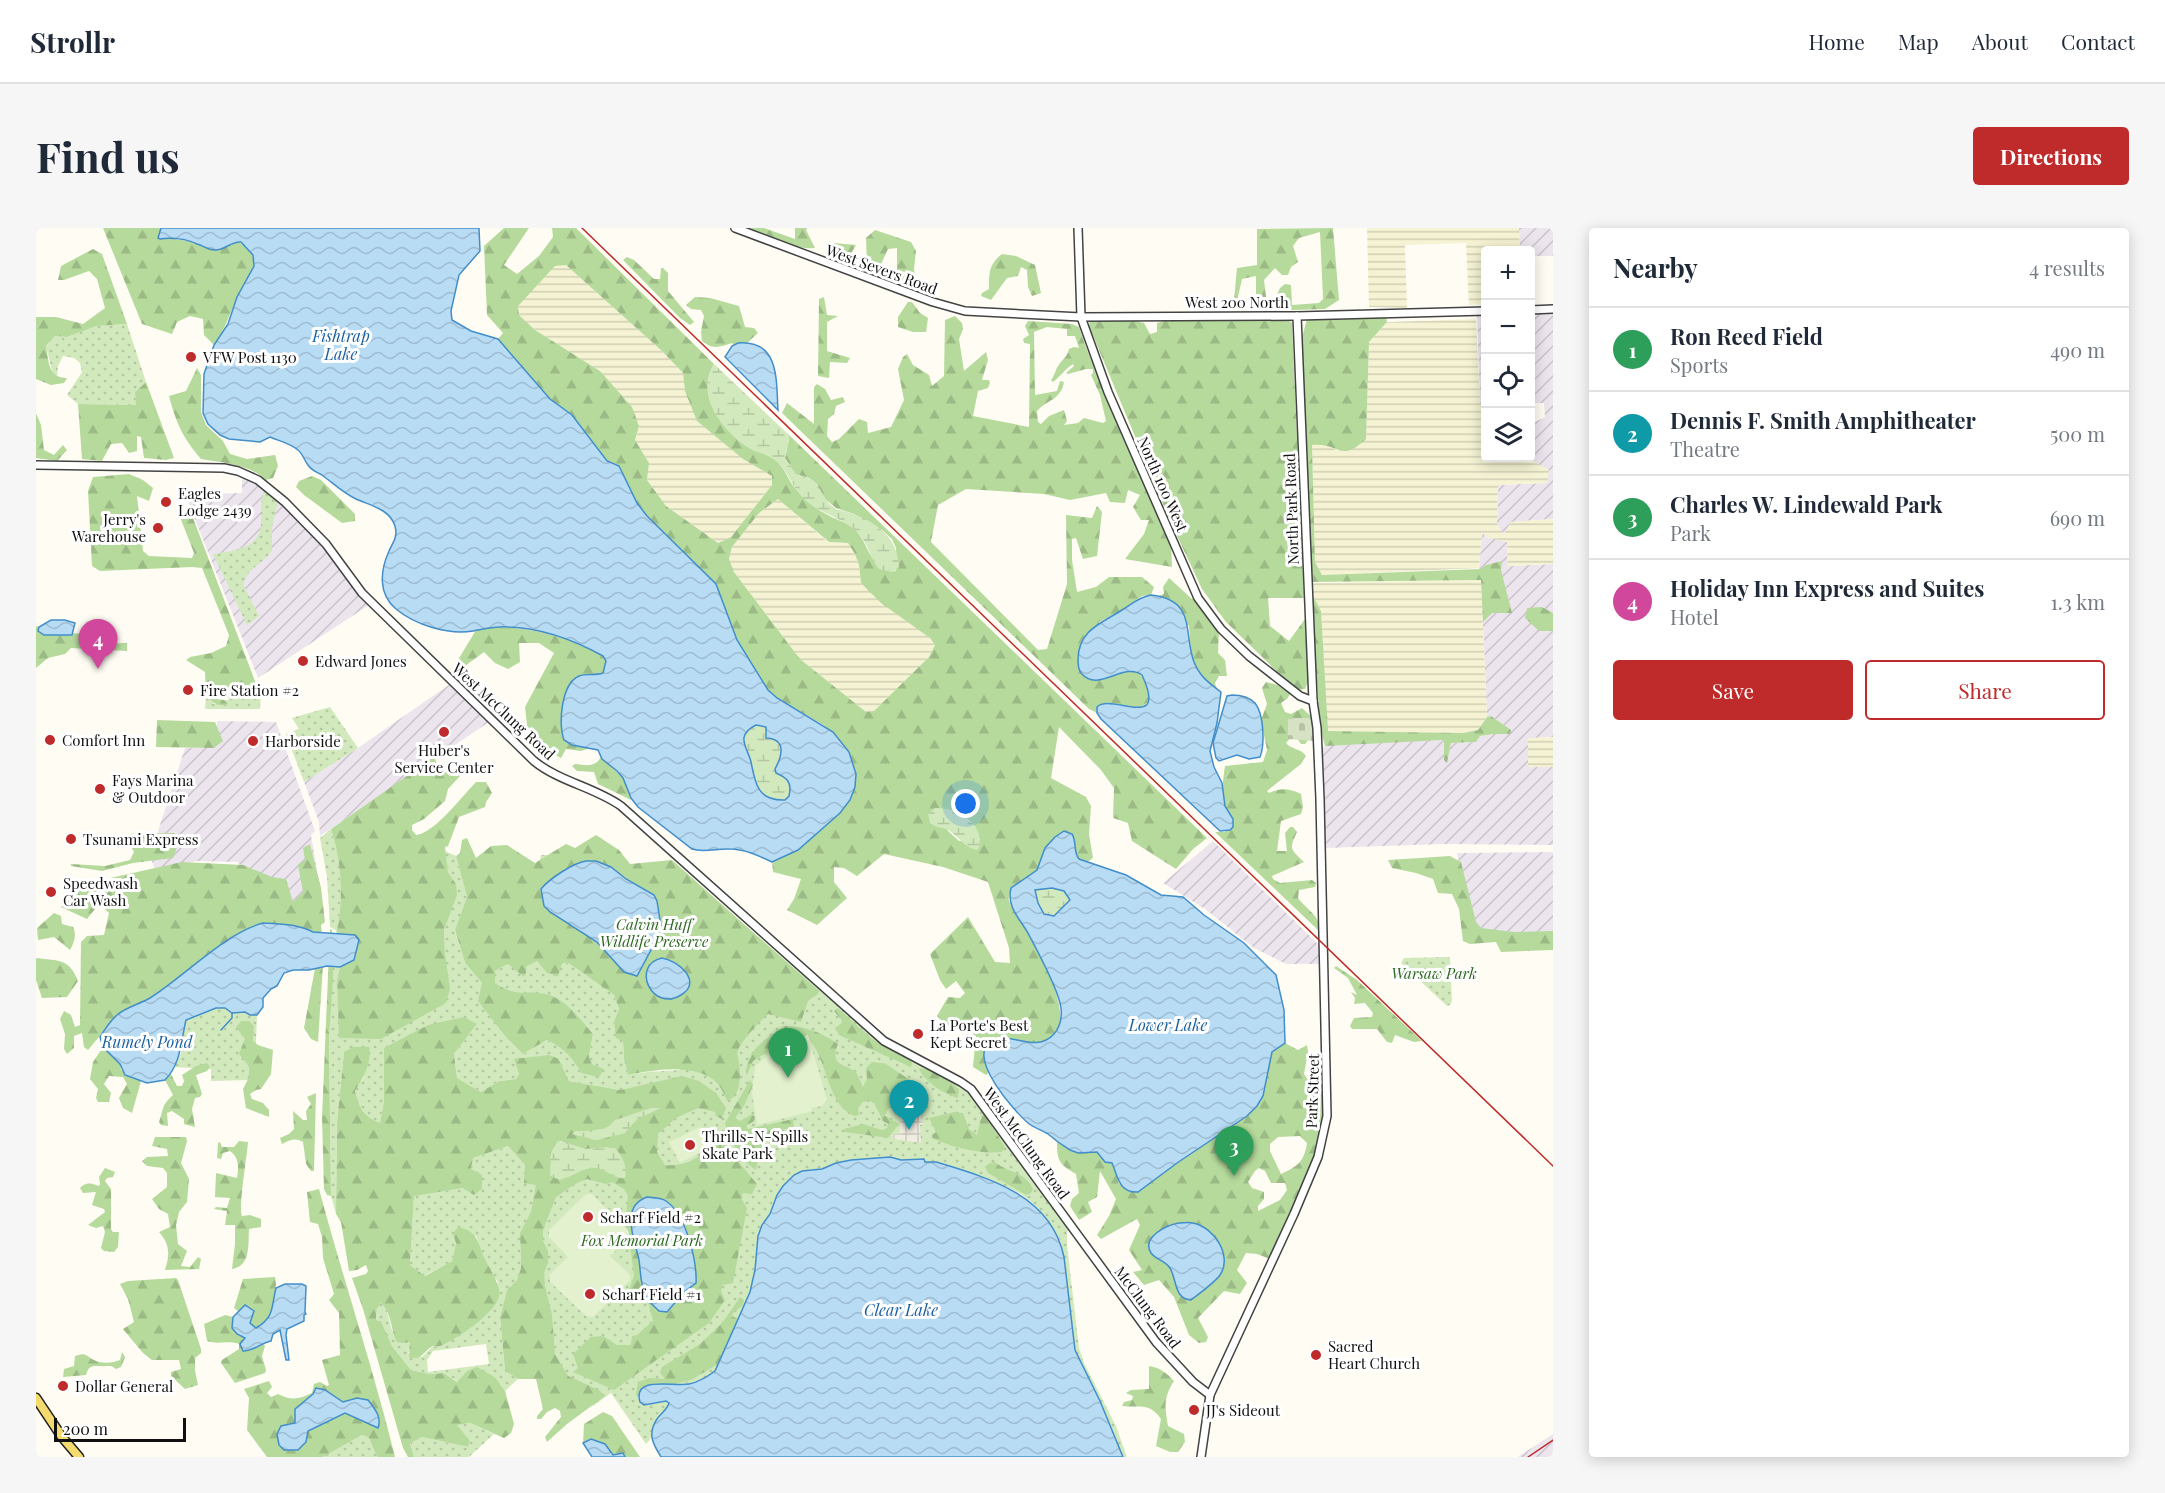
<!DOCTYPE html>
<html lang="en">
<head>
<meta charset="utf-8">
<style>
	:root { --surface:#fff; --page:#f6f6f7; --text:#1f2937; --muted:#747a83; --line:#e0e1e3; --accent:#bf2a2a }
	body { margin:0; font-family:"Playfair Display",serif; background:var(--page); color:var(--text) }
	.controls { position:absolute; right:18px; top:18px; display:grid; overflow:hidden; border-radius:6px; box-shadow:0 3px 15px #0003 }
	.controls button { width:54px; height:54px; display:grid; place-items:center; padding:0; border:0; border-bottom:2px solid var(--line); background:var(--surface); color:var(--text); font:30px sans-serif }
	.scale { position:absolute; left:18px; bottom:15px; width:132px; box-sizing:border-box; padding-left:6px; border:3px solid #101010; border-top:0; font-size:16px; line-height:21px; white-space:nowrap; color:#101010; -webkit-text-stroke:4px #fff; paint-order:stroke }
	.you { position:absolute; left:930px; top:576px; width:21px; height:21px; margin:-15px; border:4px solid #fff; border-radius:50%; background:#1a73e8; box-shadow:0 0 0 9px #1a73e833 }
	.badge { display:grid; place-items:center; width:39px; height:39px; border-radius:50%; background:var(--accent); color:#fff; font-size:20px; font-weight:700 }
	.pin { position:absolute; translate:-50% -50px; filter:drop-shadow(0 2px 3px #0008) }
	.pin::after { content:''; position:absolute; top:32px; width:21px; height:18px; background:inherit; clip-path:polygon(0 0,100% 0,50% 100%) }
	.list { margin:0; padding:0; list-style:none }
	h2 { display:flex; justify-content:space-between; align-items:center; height:78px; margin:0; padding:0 24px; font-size:26px }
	h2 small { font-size:20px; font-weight:400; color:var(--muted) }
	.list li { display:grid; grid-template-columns:39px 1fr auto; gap:18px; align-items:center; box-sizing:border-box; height:84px; padding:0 24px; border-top:2px solid var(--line) }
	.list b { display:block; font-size:22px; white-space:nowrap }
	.list p { margin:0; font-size:20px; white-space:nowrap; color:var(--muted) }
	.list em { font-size:20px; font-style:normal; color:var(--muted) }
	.actions { display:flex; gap:12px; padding:18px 24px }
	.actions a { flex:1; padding:14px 0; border:2px solid var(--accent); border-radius:6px; text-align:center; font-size:21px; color:var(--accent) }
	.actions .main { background:var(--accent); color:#fff }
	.icon { flex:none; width:33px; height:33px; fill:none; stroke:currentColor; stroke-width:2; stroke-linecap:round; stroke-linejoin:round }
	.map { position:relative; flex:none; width:1517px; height:1229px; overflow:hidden; border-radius:6px }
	header { display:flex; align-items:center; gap:36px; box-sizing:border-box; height:84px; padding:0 30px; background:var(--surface); border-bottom:2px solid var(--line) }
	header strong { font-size:28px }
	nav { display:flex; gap:33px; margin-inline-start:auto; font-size:21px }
	.intro { display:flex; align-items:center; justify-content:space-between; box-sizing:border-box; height:144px; padding:0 36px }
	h1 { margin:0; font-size:42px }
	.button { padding:15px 27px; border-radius:6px; background:var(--accent); color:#fff; font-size:21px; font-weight:700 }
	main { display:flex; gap:36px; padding:0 36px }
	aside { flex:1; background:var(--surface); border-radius:6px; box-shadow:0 3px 15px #0003 }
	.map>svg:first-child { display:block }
	.industrial { fill:url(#industrial-furrows) }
	.farmland { fill:url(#farmland-rules) }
	.grass { fill:url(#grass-dots); fill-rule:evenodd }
	.forest { fill:url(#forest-firs); fill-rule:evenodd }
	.wetland { fill:url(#wetland-marsh) }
	.cemetery { fill:url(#cemetery-stones) }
	.pitch { fill:#e3f1ce }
	.plaza { fill:url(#plaza-grid) }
	.water { fill:url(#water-waves); stroke:#418ecb; stroke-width:1.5; fill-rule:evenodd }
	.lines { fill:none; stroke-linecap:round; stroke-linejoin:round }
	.stream { stroke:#418ecb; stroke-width:1.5 }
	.tertiary-casing { stroke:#434343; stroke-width:10 }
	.primary-casing { stroke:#212121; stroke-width:11 }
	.tertiary { stroke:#fff; stroke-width:7 }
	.primary { stroke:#f5da6d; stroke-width:8 }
	.rail { stroke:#bf2a2a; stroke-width:1.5 }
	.poi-dot { fill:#bf2a2a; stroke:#fff; stroke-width:2 }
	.labels { text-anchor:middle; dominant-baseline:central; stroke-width:6; stroke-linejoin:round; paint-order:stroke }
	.street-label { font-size:15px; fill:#101010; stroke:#fff }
	.poi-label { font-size:15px; fill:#101010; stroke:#fff; text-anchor:start }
	.park-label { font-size:15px; font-style:italic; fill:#2c6820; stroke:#fff }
	.water-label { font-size:16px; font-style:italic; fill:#1a60a1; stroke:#fff }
</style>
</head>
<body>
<header>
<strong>Strollr</strong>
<nav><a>Home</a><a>Map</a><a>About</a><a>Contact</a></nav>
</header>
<div class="intro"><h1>Find us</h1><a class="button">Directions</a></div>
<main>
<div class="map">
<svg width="1517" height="1229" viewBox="0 0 1517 1229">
	<defs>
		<pattern id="industrial-furrows" width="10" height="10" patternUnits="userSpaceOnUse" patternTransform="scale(1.5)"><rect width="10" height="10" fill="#ede5ee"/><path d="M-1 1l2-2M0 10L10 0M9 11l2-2" fill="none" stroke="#cac3cb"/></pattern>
		<pattern id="farmland-rules" width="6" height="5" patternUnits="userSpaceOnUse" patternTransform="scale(1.5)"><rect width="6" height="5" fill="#f5f3d3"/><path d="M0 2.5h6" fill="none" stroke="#d1cfb4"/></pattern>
		<pattern id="grass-dots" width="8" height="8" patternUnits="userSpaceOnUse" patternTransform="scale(1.5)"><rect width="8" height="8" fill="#d2e9bd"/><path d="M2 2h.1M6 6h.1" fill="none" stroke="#b3c7a1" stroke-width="1.8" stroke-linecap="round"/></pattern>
		<pattern id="forest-firs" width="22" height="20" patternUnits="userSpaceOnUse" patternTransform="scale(1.5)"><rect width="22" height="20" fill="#b5da9c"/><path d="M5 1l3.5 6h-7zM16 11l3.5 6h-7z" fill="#9bba85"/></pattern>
		<pattern id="wetland-marsh" width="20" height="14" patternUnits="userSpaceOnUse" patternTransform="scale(1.5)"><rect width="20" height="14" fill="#d2e9bd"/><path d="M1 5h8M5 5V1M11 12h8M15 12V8" fill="none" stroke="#b3c7a1"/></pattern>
		<pattern id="cemetery-stones" width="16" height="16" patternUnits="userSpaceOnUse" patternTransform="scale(1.5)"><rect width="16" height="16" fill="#d6e2c3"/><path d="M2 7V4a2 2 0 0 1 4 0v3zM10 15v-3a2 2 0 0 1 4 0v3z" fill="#b7c1a6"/></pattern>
		<pattern id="plaza-grid" width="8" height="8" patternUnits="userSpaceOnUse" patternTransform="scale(1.5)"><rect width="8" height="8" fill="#f0ede1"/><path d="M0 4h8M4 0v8" fill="none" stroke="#cdcac0"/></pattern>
		<pattern id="water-waves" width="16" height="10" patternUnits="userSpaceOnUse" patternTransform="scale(1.5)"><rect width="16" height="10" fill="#b9dcf5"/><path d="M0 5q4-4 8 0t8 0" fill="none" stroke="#9ebcd1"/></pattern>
	</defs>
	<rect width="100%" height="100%" fill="#fffdf3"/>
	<g class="industrial">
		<path d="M1483 0H1517V28H1495L1494 22H1484Z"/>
		<path d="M1441 84H1449V175H1444Z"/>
		<path d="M1495 84H1517V291L1475 294 1468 306 1465 304 1461 295 1462 257 1511 255 1475 230H1494L1495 196 1509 189 1508 175H1495Z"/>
		<path d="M206 247 230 260 288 319 307 347 333 377 222 450 149 266 206 265Z"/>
		<path d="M1446 304 1450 309 1471 314 1472 338 1517 336V509L1492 511V539H1517V617L1409 616 1289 620 1286 519 1296 516 1409 512 1408 532 1411 534 1415 515 1440 514 1444 508 1457 506H1474V502L1459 491 1451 489 1445 352 1443 340Z"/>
		<path d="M414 456 453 494 284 608 283 594 268 554 322 520Z"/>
		<path d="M182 493 240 494 279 603 275 607 283 654 253 679 201 634 161 633 119 641 116 634 122 603 149 520 173 519Z"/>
		<path d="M1177 613 1284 718 1285 736H1250L1218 720 1169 681 1127 655Z"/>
		<path d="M1517 624V706L1437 705 1421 625Z"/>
		<path d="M1517 1206V1229H1482Z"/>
	</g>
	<g class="farmland">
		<path d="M1331 0H1483L1484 22H1450L1449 76 1433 77 1430 15 1369 17 1371 80 1333 79Z"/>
		<path d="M530 37 626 123 647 145 649 163 707 231 736 248V257L695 309 682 315 630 278 611 252 613 235 599 212 603 198 578 160 564 143 499 102 483 87 481 78 519 38Z"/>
		<path d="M1440 91 1444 175H1449L1450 230 1494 231 1513 242 1511 255 1462 257 1461 295 1465 304 1468 306 1475 294 1517 291V336L1472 338 1471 314 1450 309 1446 304 1443 340 1286 347 1279 334 1276 216H1289L1302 223 1330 211 1333 114 1351 94Z"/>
		<path d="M742 271 792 314 812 315 819 326 823 337 825 355 894 410 899 417 893 429 838 483 830 484 764 431 698 344 693 331 696 319 723 285Z"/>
		<path d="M1445 352 1451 489 1442 502 1427 505 1291 503 1285 383 1277 368 1276 357 1278 355Z"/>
		<path d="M1517 509V539H1492V510Z"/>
	</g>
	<g class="grass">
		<path d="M91 96 110 154 99 164 101 177 42 176 31 167 46 144 44 135 38 130 27 128 22 138 21 150 17 147 10 118 19 108 31 109 61 98Z"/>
		<path d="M228 263 242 273 236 299V322L231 329 213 344 207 356 223 388 211 397 177 326C196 323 224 321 225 296 225 284 224 275 228 263Z"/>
		<path d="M180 457 190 458 216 468 222 461 225 463 224 481H169L170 468 178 476H191L188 472H193L190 462Z"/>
		<path d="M294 479 322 520 268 554 250 506 263 501 256 490Z"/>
		<path d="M295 601C306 633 308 670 301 703L294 699 291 649 284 610Z"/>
		<path d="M409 623 420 628 431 669 419 703 429 735 446 755 487 826 511 812C527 820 537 830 545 845L567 841 556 836 553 829 557 806 510 766 473 765 459 756V743L472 736 490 739 501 733 511 744 531 734 578 767 583 781 578 793 587 813 588 831 592 847 611 844 643 842 676 825 490 690 505 627 564 628 602 641 635 634 845 814 923 857 933 865 1033 1000 1031 1005V1017L1043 1120 1048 1135 1080 1198 1091 1229H1087L1064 1173 1039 1122 1025 1014 1015 998 1001 979 985 966 966 957 900 934 815 932 800 935 786 941H775L741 967 734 986 726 997 722 1008 719 1042 714 1064 679 1143C659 1159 640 1157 616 1156L602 1169 608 1177 630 1173 633 1175C631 1183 625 1185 620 1192 615 1200 618 1210 610 1216L575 1165 557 1178 528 1158 505 1126 484 1005 485 1040 481 1052 471 1062 464 1089 469 1143 482 1151 469 1163 460 1150 431 1143 422 1154 408 1145 394 1146 375 1142 356 1118 345 1093 340 1092V1082L343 1076 345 1075 350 1079 356 1103 374 1113 375 1120 372 1125 386 1129 396 1119 404 1117 462 1054 452 1042 440 1008 420 1015 416 1033 388 1048 374 1037 378 967 427 960 435 941 437 930 472 918 489 937 617 855 584 862 533 853 523 831 479 832 483 846 480 851 463 853 445 864 421 850 418 826 441 796 349 820 348 873 344 895C326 887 325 882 319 863L328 849 308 824 301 895 300 986 295 968 293 810 296 738 304 739 301 752 304 810 396 782 410 775 408 702 420 656 412 644ZM450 1116 453 1136 392 1144 391 1132 397 1123Z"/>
		<path d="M1412 729 1414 730 1416 773 1414 777 1411 778 1365 735 1368 730Z"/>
		<path d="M180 780H189L196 785 209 784 214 787H221L219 842 215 852 175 853V841L137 839 145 825 150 792Z"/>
		<path d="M434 1195 458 1206 433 1229H378L374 1214 386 1209 432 1219 434 1213 420 1197Z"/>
		<path d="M326 1207 333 1210 341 1229H287Z"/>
	</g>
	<g class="forest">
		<path d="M67 0H125V6L128 10C138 11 148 12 157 14 175 19 179 26 197 14 205 14 209 16 214 22 226 37 207 55 201 70 193 87 189 102 178 117L168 107 167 91 154 88 141 94 136 106 106 96Z"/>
		<path d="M468 0H493L468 37 481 46 503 28 517 9 516 0H540L678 136C659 167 686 202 712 219 721 225 733 226 741 233 749 241 752 252 759 260 768 270 778 280 790 286 798 291 807 293 815 298 833 310 834 348 860 343V320L856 311 846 302 818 286 800 280 788 270 781 256 773 250 759 246 749 230 753 211 752 206 1171 610 1157 621 1140 641 1096 613 1092 595 1077 590 1078 560 1065 542 1023 499 1015 550 1050 569 1055 578 1053 606 1057 630 1050 635 1043 631 1039 625 1006 628 1001 642 975 660C974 665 972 669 973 673 978 687 988 697 994 709 1005 731 1042 792 1014 810 994 823 971 804 952 816L949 833 953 844 950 847 937 839 940 808 909 796 901 788 912 769 924 770 929 765 920 753 910 761 904 752 894 726 932 689 959 734 974 735 973 720 952 654 907 639 848 626 821 648 808 640 798 639V654L811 670 781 697 751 682 758 671 765 651 737 644 736 634 762 622 804 585 789 498 741 470 732 462 701 412 680 356 611 288 601 275 583 238 571 233 536 187 514 171 462 111 467 105 451 87 448 18ZM530 37 626 123 647 145 649 163 661 193 707 231 736 248V257L695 309 682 315 630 278 611 252 613 235 599 212 603 198 596 179 564 143 499 102 483 87 482 78 519 38ZM742 271 793 314 812 315 819 326 823 337 825 355 845 375 894 410 899 417 893 429 838 483 830 484 764 431 698 344 693 331 696 319 723 285ZM937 595 944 612 923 613 911 602Z"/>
		<path d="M711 0H728L759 11V0H771L770 2 779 20C756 22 732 8 711 0Z"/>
		<path d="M1297 0 1303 72 1289 81 1229 83 1223 80 1220 71V48L1206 51 1199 82 1169 81 1173 71 1198 72 1201 40 1221 37V1ZM1284 4 1287 71 1283 75 1256 77 1255 57 1249 56 1244 60 1236 77 1231 76 1228 52 1239 40 1246 47H1252L1255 39 1262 34 1257 18 1263 10Z"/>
		<path d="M839 2 875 14 880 23 878 41 881 61 855 47 861 41V20L852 21 840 47 792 28 790 25 798 15 820 17 812 31 822 36H831L830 10Z"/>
		<path d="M57 21 66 26 91 96 61 98 31 109 19 108 10 118C13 134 12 150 31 150L28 155 15 157 0 151V89H20L47 96 69 80 61 51 53 43 28 52H22L25 38Z"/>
		<path d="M966 26 980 28 999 37 1005 65 996 68 992 59 991 42 985 39 982 48 971 50 955 72 945 68 946 65 953 61C953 45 953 36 966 26Z"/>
		<path d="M591 29 598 32 618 51H624L625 40H627L632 45V63L658 94 654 97 644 90 587 32Z"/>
		<path d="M659 69 674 70 703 78 709 99 718 100 722 105 711 115 697 117 696 115C684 119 677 122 666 113L665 104 668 88 665 82 655 81 650 77Z"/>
		<path d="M788 69 791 87 802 88 791 94V123L814 130 811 135 794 134 793 150 782 148 783 71Z"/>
		<path d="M872 74H876L884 85 892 90 890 104H877L862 99V89Z"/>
		<path d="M919 88 926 95 927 101 923 111 928 143 950 124 952 132 946 152H953L954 155 952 160 942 163 937 188 993 199 994 116 988 115 987 111 993 107 989 98 992 93 1036 96 1043 99 1051 122 1135 315 1136 339 1089 331 1108 306 1113 292H1105L1097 279 1104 267 1092 262 1089 275 1074 274 1070 265 1034 272 1008 266 930 261 902 277 895 314 1002 422 1011 421 1031 356 1030 287 1056 290 1061 278 1066 284 1061 328 1047 331 1040 310 1036 311V332L1041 364 1060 359 1073 349H1106L1118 359 1115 367 1106 368 1086 382 1063 394 1067 452C1075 449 1085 443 1094 443 1109 443 1122 470 1107 478 1094 484 1080 473 1069 475 1066 475 1064 477 1061 479V485L1053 481 746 185 751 175 778 196V159L781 156 789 161 795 172 807 169 809 174 800 178 798 186 792 191 791 208 796 214 803 211 823 191 831 194 832 205 855 199 868 172 862 141 867 129 871 126 877 137 893 147 896 158 908 148 909 92ZM1011 99 1031 101V108H1039L1043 120 1038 119 1033 121C1031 130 1026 131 1022 138 1019 143 1019 147 1015 152L1017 154C1025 148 1029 141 1037 136L1038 138 1030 145 1032 146 1050 141H1057V145L1055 147 1064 167 1070 193 1067 195 1048 190 1042 195 1028 197 1031 193 1028 182 1013 188 1005 196 1002 194 1001 183C1012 171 1024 173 1028 154L1024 153 1021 163 999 167 998 104Z"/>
		<path d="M1350 88 1351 94 1333 114 1330 211C1303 236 1304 214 1276 217L1279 334 1286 347 1445 341 1450 337 1466 333 1465 342 1476 385H1456L1447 394 1445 352 1274 354 1266 109 1271 91Z"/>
		<path d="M1054 92 1100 93 1108 95 1114 106 1121 104V95L1132 92H1252L1256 95 1268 370H1232L1234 398 1253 413 1269 391 1272 454 1269 461 1263 462 1256 458 1190 394 1166 361 1136 297 1053 98Z"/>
		<path d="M161 140 165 147V184L170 197 187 213 194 226 211 231 239 227 242 238 237 250 230 252C213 236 188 235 165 231 147 210 140 195 133 168L150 163Z"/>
		<path d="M110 154 138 230 130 232 108 230 105 209 101 208V223L93 225 86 215 75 216 66 233 46 231 42 176 100 177 99 164Z"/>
		<path d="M0 185 5 197 8 222 18 227 27 217 31 222 21 233 0 230Z"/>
		<path d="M93 246 107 252 117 260 113 273 101 268 107 323 113 328 156 330 158 325 142 284 144 282H154L222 461 217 468 190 458 178 457 181 471 188 472 192 476C182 480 176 474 170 468L169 444 150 432 154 429 175 425 190 418 193 407 166 340 156 339 64 343 56 338 52 263 57 249Z"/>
		<path d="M276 248 285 252 319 286V293L306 295 268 267 260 259 263 253Z"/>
		<path d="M1133 350 1156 371 1159 368 1183 401 1182 425 1189 432 1191 448H1183L1179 455 1181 461 1170 455 1158 436 1155 426 1153 398 1123 368 1128 366 1127 359Z"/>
		<path d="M1277 368 1285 383 1292 503 1427 505 1442 502 1451 489 1455 488 1475 502 1474 506H1457L1444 508 1440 514 1415 515 1411 535 1408 532V512L1289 518 1284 499 1275 370Z"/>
		<path d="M1506 379 1517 385V403H1503L1489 390 1491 380Z"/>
		<path d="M0 398 3 399 2 403 36 407 38 405 51 407 61 416 91 415V423L35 420 29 426 12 430 0 440Z"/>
		<path d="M455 399C495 399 532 408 567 428L570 433 567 445 542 449 544 519 554 520 545 523 530 521 525 530 506 520 492 505 489 479 518 425 503 415H483L484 434 472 441 459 435 448 424 429 438 433 448 425 446 419 437 440 402Z"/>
		<path d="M1230 454 1242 457 1254 466 1251 471 1245 475 1249 484 1255 486 1266 480 1278 491 1279 504 1269 516H1265L1258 506 1250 515C1255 522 1265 520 1270 528L1265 536 1231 563 1233 565C1245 560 1252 560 1265 566L1267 579 1265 586 1245 593 1241 623H1251L1249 605 1254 599H1257L1261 604C1253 621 1254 621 1268 634L1236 648 1237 651 1244 655 1276 652 1280 655 1279 659 1263 662 1262 670C1269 680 1287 690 1282 702L1179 604H1189L1197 591C1184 575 1186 557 1189 538L1227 534 1231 522 1225 492 1231 476 1226 460Z"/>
		<path d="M121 492 179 494 187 513 178 520 120 519Z"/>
		<path d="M398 529 404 542H418L424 548 412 561 409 573 388 591 376 597V602L380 607C399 605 426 568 440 554H450L456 565 450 574 449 579 423 589 412 618 409 619 412 644 420 656 421 667 408 702 409 726 414 761 410 775 345 811 303 810 301 752 304 739 318 732 319 707H300C308 672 306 635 295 601Z"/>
		<path d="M565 529 587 550 595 572 562 556 558 544 541 543 536 538 539 536C549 537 559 540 565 529Z"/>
		<path d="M138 605 143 614 137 630 97 635 66 643 35 638V636L69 638 94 632 98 624 87 606Z"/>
		<path d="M560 607 583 622 594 636 636 632 783 763 782 766 772 773 765 794 732 786C723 794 707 811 702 822 700 828 703 831 703 836 705 848 705 869 691 873 689 868 686 861 682 856 661 834 618 842 592 847L588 831 587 813 580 810 578 793 583 781 578 767 531 734 526 736 522 748 511 745 501 733 490 739V746L488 749 472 736 459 743V755C483 771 487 761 510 766 530 771 544 791 557 806L553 829 556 836 568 841 563 849 545 845C537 830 527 820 511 812L487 826 470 809 442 773 446 755 429 735 419 702 431 669 420 628 424 625 426 612 431 610 440 630 455 618 471 617 499 635 530 616 539 620ZM543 634 575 639 590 651 618 667 622 715 615 722 603 744H588L562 714 514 684 537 639Z"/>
		<path d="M274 616 285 660 289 694 285 697 286 706 289 705 282 814 275 811 268 800 280 735 244 696 227 695 216 698 200 707 114 770 82 786 52 822 48 819 46 805 38 808V820L31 826 28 821 29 806 24 791 28 783 35 787 39 799 44 797 45 714 51 708 68 707 73 685 63 676 51 691 25 679 52 655 146 634 207 637 236 649 250 651 257 674 267 664 262 637 269 632 267 620Z"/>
		<path d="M1414 628 1425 634 1440 694 1445 700 1478 704 1517 703V722L1465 724 1460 714 1434 716 1427 713 1423 681 1416 666 1402 665 1397 651 1380 645 1356 640 1352 632Z"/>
		<path d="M18 685 25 688 26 696 37 699C41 707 38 715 34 722L18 709 2 712 1 700Z"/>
		<path d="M294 701 296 702 297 751 293 810 295 968 291 967 288 961 286 889Z"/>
		<path d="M0 730C23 733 33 730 42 753L31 769 6 770 0 752Z"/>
		<path d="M1300 738 1321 752 1386 813 1378 814 1359 807 1356 815 1351 814 1341 801H1316L1314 798 1318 790 1336 789 1337 785 1329 775 1318 776 1319 770 1315 764 1321 767 1312 750 1298 740Z"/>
		<path d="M802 780 836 811 874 832 876 835 875 839 803 807 799 800 806 795 805 791 798 783Z"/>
		<path d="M428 789 441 796 418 826 421 850 445 864 463 853 480 851 483 846 478 831 513 827 523 831 533 853 584 862 646 848 663 853 680 865 690 880 686 891 680 888 679 884 662 880 640 890 622 906 621 924 629 937C658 939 668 925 685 904L695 925 721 956 716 966 707 965 705 970 711 980 697 1055 686 1057 685 1063 689 1072 673 1095 578 1162 537 1144 542 1140 537 1126 555 1109 567 1108 581 1117H595L596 1108 601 1107 617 1093 612 1073 593 1061 598 1048 590 987 592 967 588 961 576 954 570 956 551 951 539 956 520 969 507 1002V1013L512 1023V1035L508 1045 509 1058 516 1087 519 1126 532 1148 563 1162 569 1168 531 1196 511 1214 509 1209 525 1189 524 1183 519 1180 511 1184 505 1191H501V1188L507 1181 500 1151H482L469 1143 464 1089 471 1062 481 1052 485 1040 484 1005 495 984 500 957 488 955 489 937 472 918 437 930 435 941 446 947V961L438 967 427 960 378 968 374 1037 389 1048 416 1033 420 1015 417 1006 422 999C439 1002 442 1012 447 1027 452 1039 466 1058 463 1069 459 1085 420 1112 404 1118 400 1119 399 1117 395 1119 386 1125 386 1133 373 1129L374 1114 367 1115 361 1114C355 1102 355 1083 345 1075L340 1082V1092L345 1093 356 1118 375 1142 394 1146 408 1145 421 1154 431 1143 441 1139 460 1150 469 1163 478 1196 475 1205 468 1210 434 1195 421 1197 434 1213 432 1219 386 1209 374 1215 378 1229H372L367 1220 327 1081 316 1050 330 1046 332 1043 330 1037 321 1042 313 1043 305 994 300 986 301 895 308 824 317 819H333C336 834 327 851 319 863 325 882 326 887 344 895L348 873V820L392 797ZM624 880 601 891 589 905 560 912 537 906 540 903C568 905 597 890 624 880ZM525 913 549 921 573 919 589 950C580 951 576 943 567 941 551 936 538 947 524 952L520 950C514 937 510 921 525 913Z"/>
		<path d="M205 793H213L218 798 217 813 222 817 237 822 235 846 225 861 220 862 214 866 216 871 227 875 233 882V889L210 880 207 861 213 849V838L203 826 209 811 200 799Z"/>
		<path d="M748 798C769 798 785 804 802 816 793 838 809 836 820 844L827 859 831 851 830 840 836 834 850 836 883 858 877 865 874 879 864 882 854 879 848 887 863 896 852 910 809 904 808 901 827 896 846 902 851 900 852 896 847 893 837 873 827 874 822 880 823 887 819 888C789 878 791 821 769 809 767 808 763 808 760 807L717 833 711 847 710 846C710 822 731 810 748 798Z"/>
		<path d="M1249 815 1262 822 1271 817 1272 824 1268 846 1274 855 1275 863 1287 861V894L1280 928 1234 1031 1221 1026 1210 1025 1201 1042 1211 1055 1204 1066 1188 1063 1162 1090 1172 1109 1170 1114 1163 1115 1153 1107 1138 1069 1123 1052 1108 1057 1097 1044 1106 1042 1093 1022 1104 997 1101 991 1065 1011 1061 1007 1073 988 1080 971 1064 943 1061 969 1052 974 1056 984 1043 992 1034 978 1036 971 1043 965 1040 946C1023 936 1021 933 1021 914 1037 924 1043 924 1061 924L1064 929 1076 935 1083 956 1102 964 1141 935 1211 888 1221 878 1227 868 1236 823ZM1264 908 1271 915C1268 934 1262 938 1245 946L1234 923V916L1242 909ZM1223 940 1229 943 1235 955H1249L1251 962 1244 972 1222 983V978L1228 971V964L1216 960 1212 954 1219 943ZM1143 995 1183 1049 1159 1070 1138 1050 1133 1039 1114 1019C1115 1005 1130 997 1143 995Z"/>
		<path d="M67 819 84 836 85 842 105 853 96 885 87 880 83 870 91 856 87 849 73 848 68 856 75 865 73 874H62L60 870 62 861 54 851 57 834Z"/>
		<path d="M171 835 174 839 171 843 160 847 166 866 164 869 159 870 156 881 159 899 148 896V891L136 883 131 885 132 898 125 897 123 894C128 880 125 878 137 867L129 852 135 846 141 858H146L148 853 146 847 160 838Z"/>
		<path d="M883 840C897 842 915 851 923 862L922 870C909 866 887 854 883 840Z"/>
		<path d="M714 852 717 857 708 878 699 890 704 893 716 886 719 889 718 893 710 898 712 901 757 891 758 901C725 901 726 916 720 942 703 932 695 913 689 895Z"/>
		<path d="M280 865 278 943H275L270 936 267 914C259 909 254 912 246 916L244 910 253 906 258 901 257 883 267 892H271L270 883 275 876 271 869Z"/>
		<path d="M918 884 927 885 933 901 941 907 946 886H948L969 919 966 924C943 926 920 920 898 911L896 907 900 904 893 890Z"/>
		<path d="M119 909H150L151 913 145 935 153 951 151 974 143 984 140 997 142 1016 151 1023 145 1038 154 1039 162 1029 165 1031 163 1041 129 1042C134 1027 134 1016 123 1004L134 999 132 986 123 981 116 971 131 959V945L127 940 111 938 106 933 111 929 132 928 131 921 116 918Z"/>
		<path d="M203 913 212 914C211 929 202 980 206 988L214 987 225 991V999L213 1001C212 1017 215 1038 196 1041L199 1016V997H189L191 983 178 981 180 979 191 980 194 970 179 969 180 945 201 950C203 940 203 929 194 923L187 925 185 931 181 930 182 915 184 914 186 919H198Z"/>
		<path d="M959 934C972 945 988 943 997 961L995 965 990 967 952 945 949 939 954 935Z"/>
		<path d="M69 940 79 944 77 949 71 950 69 953 75 961V1001L77 1004H83L82 1019 78 1024 68 1023 65 1020 69 1004 67 998 60 1000 52 997 69 984 68 981 56 977 60 964 47 965 44 960C50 954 55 955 63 958L64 956 63 949Z"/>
		<path d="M283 961C307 1051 337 1139 359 1229H341L333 1210 326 1207 287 1229H231L211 1202 213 1170 208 1161 233 1153 236 1159 231 1165 235 1169 242 1166C256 1173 263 1171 276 1165L278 1156 284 1154 291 1158 293 1157 286 1132 304 1127 303 1085 293 1072 298 1066 287 1030 286 1009 282 996 274 994 271 964Z"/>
		<path d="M239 1049 240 1056 236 1087 219 1100 213 1095 209 1077 203 1084 198 1080 207 1051Z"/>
		<path d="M140 1050 142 1052 165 1121V1125L159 1130V1143L162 1157 149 1161 135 1148V1144L145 1141 143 1132H116L107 1125 87 1101 98 1094 92 1071 84 1056 92 1053Z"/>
		<path d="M704 1069 708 1072 707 1077 697 1085 696 1088 702 1091 683 1134 677 1139 655 1152 603 1164 602 1169 600 1167 602 1154 613 1150 629 1151 624 1145 626 1139 664 1116 687 1094Z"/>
		<path d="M189 1087 197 1089C200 1103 211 1112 222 1119L227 1115 229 1118 226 1128 230 1142 229 1145 199 1155 185 1135 186 1132 203 1121V1116C191 1112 181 1117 171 1113L168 1096Z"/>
		<path d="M86 1124 89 1129 85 1139 80 1141C74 1136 72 1139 65 1138 56 1138 53 1137 50 1147L27 1149 28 1141 38 1138 39 1128C50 1124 49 1127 58 1132 65 1136 77 1135 84 1132Z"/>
		<path d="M1113 1138C1123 1139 1132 1146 1138 1153 1127 1170 1129 1178 1132 1198L1148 1206 1149 1214 1142 1224H1134L1120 1218 1125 1191C1113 1174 1104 1180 1086 1178L1088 1174 1096 1172 1097 1168 1090 1165 1095 1162 1113 1161Z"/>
		<path d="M567 1184 576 1188 604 1229H589L587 1225 577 1227 569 1216 555 1211 547 1215 548 1196Z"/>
	</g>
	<g class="wetland">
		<path d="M678 136 752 206 753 211 749 230 759 246 777 252C786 261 788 274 800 281 806 283 812 284 818 286 843 296 862 311 863 339L859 343H848L842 340C834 329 832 315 822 305 808 290 784 286 768 271 757 260 752 244 741 234 733 226 722 225 713 220 686 202 659 168 678 136Z"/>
		<path d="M720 497 730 499C742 521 753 514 739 541L740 545C751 551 756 555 753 568L749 572C722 573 719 556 715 534 712 520 698 508 720 497Z"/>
		<path d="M899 580C921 579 949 595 943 620L941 622C927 619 923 608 912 602 906 599 900 600 894 595L892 586Z"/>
		<path d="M1016 660 1028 663 1034 672 1018 688 1008 686 1002 675 999 662Z"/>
		<path d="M618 879 625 880 601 891 589 905 560 912 536 906 540 903 554 904 572 899 579 892Z"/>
		<path d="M522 913 549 921 579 920C586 927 592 940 589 950 577 952 569 938 554 940 541 942 526 958 514 947L515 924Z"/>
	</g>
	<path class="cemetery" d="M1252 490H1274L1278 498V513L1252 511Z"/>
	<g class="pitch">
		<path d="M772 807 791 872 786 878 775 880 776 883 773 884 721 897 716 865 719 838 745 817Z"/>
		<path d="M664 899 675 919 644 935 633 914Z"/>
		<path d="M550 966H556L593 1004 592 1011 574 1028 594 1047V1052L557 1089 550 1088 514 1054V1046L532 1029 513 1009V1002Z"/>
	</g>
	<path class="plaza" d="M872 880 884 883 885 893 889 896 884 897 885 915 858 911V906H864L865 884 868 881Z"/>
	<g class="water">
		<path d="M125 0H443L444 23 423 47 415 83 416 92 435 103 462 111 514 171 536 187 571 233 583 238 601 275 611 288 680 356 701 412 732 462 741 470 797 504 813 524 820 546 819 559 814 572 804 585 762 622 736 634C723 628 709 621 694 621 682 620 668 625 656 621L602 579 595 570 587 550 581 543 566 531 562 522 536 517 528 512C522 497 525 456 543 448 550 445 559 448 567 445L570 433 567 428C538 412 506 400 472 399 460 398 449 401 437 403 412 407 379 397 360 381 342 366 344 343 353 323 357 314 362 309 359 298 354 281 333 277 320 271 307 265 297 255 286 247 281 244 276 243 272 237 268 232 267 226 262 222 254 215 243 213 234 209L224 214 193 211 184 207 172 196 167 185 168 146 178 117 192 96 201 69 218 38 217 27 205 14C195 13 190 22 179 22 172 22 168 18 161 16 151 11 135 9 124 11L122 10ZM720 497 730 499V510C751 511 746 528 739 541L740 545C752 550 756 555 753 568L749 572C722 573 719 556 715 534 712 520 698 508 720 497Z"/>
		<path d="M702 115C744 112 740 152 742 182L689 129 696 118Z"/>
		<path d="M1115 367C1161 372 1147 405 1158 434 1164 449 1173 455 1185 464L1181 495 1174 523 1178 539 1186 555 1189 578 1197 591V599L1194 602 1184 603 1065 491 1061 485V479C1074 464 1133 505 1106 447 1087 433 1063 466 1045 445 1042 441 1042 437 1042 432 1042 402 1066 395 1086 382 1096 376 1103 369 1115 367Z"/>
		<path d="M15 392H29L39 395 36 407H8L2 403 3 399Z"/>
		<path d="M1196 467C1204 467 1213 469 1219 475 1228 486 1229 517 1224 529L1213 531 1201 527 1183 533 1180 530 1177 515 1191 468Z"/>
		<path d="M1028 603 1036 606C1041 614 1037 624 1043 631L1090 647 1125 667 1147 669 1168 687 1208 715 1240 747 1248 782 1249 815 1236 824 1227 868 1221 878 1211 888 1141 935 1102 964C1083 965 1082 949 1076 935L1069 934 1061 924 1042 925 1034 922C1026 917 1019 912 1012 906 1006 902 998 900 992 895 978 883 933 832 953 815 971 799 998 828 1018 806 1024 799 1026 789 1025 780 1023 763 1003 726 994 709 986 692 970 681 975 660L1001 642 1009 620 1019 609ZM1016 660 1028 663 1034 672 1018 688 1008 686 1002 675 999 662Z"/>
		<path d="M550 633H560L575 639 590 651 618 667 621 673 626 705 622 715 615 722 601 748 588 744 561 714 514 684 508 678 505 661C513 651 537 635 550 633Z"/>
		<path d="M227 695C243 696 262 696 277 704L319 707 323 712 318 732 304 739 291 738 273 742H257L248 745 241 758 235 761 227 770V779L221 787H214L209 784 196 785 189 780H180L150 792C145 813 145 836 129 852L111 855 89 847 84 836 67 819 64 809C69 801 74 793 81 787 90 779 104 776 114 770 149 748 189 705 227 695Z"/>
		<path d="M626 730C643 733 667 754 645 767 616 785 594 737 626 730Z"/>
		<path d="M854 929 865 932 888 931 889 934H900C953 950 1015 967 1028 1029L1039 1122 1064 1173 1087 1229H625C617 1216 611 1206 621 1191 625 1185 631 1182 633 1175L630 1173 608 1177 604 1174C596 1147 638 1159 653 1156 663 1154 671 1149 679 1143L714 1064 719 1042 722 1008 726 997 734 986 741 967 747 958 758 947 766 943 786 941 800 935 815 932Z"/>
		<path d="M611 969C617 970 624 969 630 973 650 986 661 1033 660 1055L648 1064 631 1084 623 1083C619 1079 613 1074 610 1069 604 1057 605 1045 603 1032 599 1012 583 979 611 969Z"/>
		<path d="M1143 995C1147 995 1153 994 1157 995 1178 999 1197 1028 1184 1047 1179 1054 1163 1066 1155 1072 1138 1071 1141 1052 1134 1040 1129 1032 1120 1032 1115 1025 1105 1009 1131 997 1143 995Z"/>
		<path d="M249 1056H266L270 1058 269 1084 270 1086 268 1087V1093L251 1101 250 1107 253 1132H250L244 1102 237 1106 235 1113C224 1115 219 1123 207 1123L204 1116 209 1110 201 1106 196 1100 197 1089 209 1077 218 1083 214 1095 220 1100C239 1089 235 1079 240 1060Z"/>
		<path d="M280 1160 289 1162 307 1174 321 1170 332 1172C339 1181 346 1189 342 1200L309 1185 272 1203 270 1214 262 1222H248L243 1217 241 1206 245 1198 259 1195V1181L277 1166Z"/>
		<path d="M555 1211 569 1216 577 1227 587 1225 589 1229H556L547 1215Z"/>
	</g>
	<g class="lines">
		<path class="stream" d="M185 802 196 790V785"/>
		<g class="tertiary-casing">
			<g id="tertiary">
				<path d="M699 0 897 74 929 83 1045 89 1261 88 1450 83"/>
				<path d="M1042 0 1045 89 1072 164 1162 370 1185 401 1213 428 1264 468 1277 473"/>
				<path d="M1494 82 1517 81"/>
				<path d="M0 237 188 240 202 243 222 252 249 274 290 316 326 365 498 533C524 554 558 559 585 578L848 813 925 854 935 861 1120 1114 1157 1154 1174 1167"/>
				<path d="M1165 1229 1174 1167 1258 986 1282 929 1291 888 1284 571 1281 500 1277 473 1261 88"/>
			</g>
		</g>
		<g class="primary-casing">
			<path id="primary" d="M0 1170 26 1209 43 1229"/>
		</g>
		<use href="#tertiary" class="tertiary"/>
		<use href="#primary" class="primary"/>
		<g class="rail">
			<path d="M546 0 1517 938"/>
			<path d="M1492 1229 1517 1212"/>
		</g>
	</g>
	<g class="poi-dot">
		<circle cx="155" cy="129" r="6"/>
		<circle cx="130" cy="274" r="6"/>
		<circle cx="122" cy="300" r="6"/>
		<circle cx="267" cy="433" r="6"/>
		<circle cx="152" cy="462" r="6"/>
		<circle cx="408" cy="504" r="6"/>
		<circle cx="14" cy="512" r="6"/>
		<circle cx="217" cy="513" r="6"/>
		<circle cx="64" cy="561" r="6"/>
		<circle cx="35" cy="611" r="6"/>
		<circle cx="15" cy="664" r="6"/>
		<circle cx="882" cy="806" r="6"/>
		<circle cx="654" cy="917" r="6"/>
		<circle cx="552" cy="989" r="6"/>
		<circle cx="554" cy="1066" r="6"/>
		<circle cx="1280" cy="1127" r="6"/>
		<circle cx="27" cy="1158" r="6"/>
		<circle cx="1158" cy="1182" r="6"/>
	</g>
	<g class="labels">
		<g class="street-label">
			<text transform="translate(846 41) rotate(20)">West Severs Road</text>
			<text x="1201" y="74">West 200 North</text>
			<text transform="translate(1127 256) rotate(66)">North 100 West</text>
			<text transform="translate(1255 281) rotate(-92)">North Park Road</text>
			<text transform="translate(468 483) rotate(43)">West McClung Road</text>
			<text transform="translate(1276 863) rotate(-88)">Park Street</text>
			<text transform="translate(991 915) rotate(54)">West McClung Road</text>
			<text transform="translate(1112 1079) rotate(53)">McClung Road</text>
		</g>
		<g class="poi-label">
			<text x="167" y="129">VFW Post 1130</text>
			<text x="142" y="265">Eagles<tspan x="142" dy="17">Lodge 2439</tspan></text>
			<text x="110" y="291" text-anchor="end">Jerry's<tspan x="110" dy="17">Warehouse</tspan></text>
			<text x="279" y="433">Edward Jones</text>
			<text x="164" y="462">Fire Station #2</text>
			<text x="26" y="512">Comfort Inn</text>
			<text x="229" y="513">Harborside</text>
			<text x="408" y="522" text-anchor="middle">Huber's<tspan x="408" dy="17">Service Center</tspan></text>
			<text x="76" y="552">Fays Marina<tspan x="76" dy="17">&amp; Outdoor</tspan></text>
			<text x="47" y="611">Tsunami Express</text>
			<text x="27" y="655">Speedwash<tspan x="27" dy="17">Car Wash</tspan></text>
			<text x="894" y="797">La Porte's Best<tspan x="894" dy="17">Kept Secret</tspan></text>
			<text x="666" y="908">Thrills-N-Spills<tspan x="666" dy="17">Skate Park</tspan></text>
			<text x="564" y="989">Scharf Field #2</text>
			<text x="566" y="1066">Scharf Field #1</text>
			<text x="1292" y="1118">Sacred<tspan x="1292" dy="17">Heart Church</tspan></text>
			<text x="39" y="1158">Dollar General</text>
			<text x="1170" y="1182">JJ's Sideout</text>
		</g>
		<g class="park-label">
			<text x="618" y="696">Calvin Huff<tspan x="618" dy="17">Wildlife Preserve</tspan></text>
			<text x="1398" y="745">Warsaw Park</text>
			<text x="606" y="1012">Fox Memorial Park</text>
		</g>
		<g class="water-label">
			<text x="305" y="107">Fishtrap<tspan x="305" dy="18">Lake</tspan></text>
			<text x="1132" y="796">Lower Lake</text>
			<text x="111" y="813">Rumely Pond</text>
			<text x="865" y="1081">Clear Lake</text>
		</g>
	</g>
</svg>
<div class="controls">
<button>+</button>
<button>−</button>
<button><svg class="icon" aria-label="locate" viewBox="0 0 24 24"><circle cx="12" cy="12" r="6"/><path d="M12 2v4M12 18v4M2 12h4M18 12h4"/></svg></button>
<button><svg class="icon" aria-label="layers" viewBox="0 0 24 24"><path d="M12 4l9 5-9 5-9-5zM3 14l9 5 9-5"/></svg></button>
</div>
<div class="scale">200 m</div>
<div class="you"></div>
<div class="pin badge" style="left:752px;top:850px;background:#2e9e5b">1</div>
<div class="pin badge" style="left:873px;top:902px;background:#0f9aa8">2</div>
<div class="pin badge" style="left:1198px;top:948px;background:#2e9e5b">3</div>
<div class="pin badge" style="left:62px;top:441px;background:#d1479c">4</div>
</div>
<aside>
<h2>Nearby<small>4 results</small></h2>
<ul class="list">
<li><span class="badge" style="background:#2e9e5b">1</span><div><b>Ron Reed Field</b><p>Sports</p></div><em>490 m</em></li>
<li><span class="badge" style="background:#0f9aa8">2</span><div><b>Dennis F. Smith Amphitheater</b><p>Theatre</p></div><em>500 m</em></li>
<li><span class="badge" style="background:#2e9e5b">3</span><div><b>Charles W. Lindewald Park</b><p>Park</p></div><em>690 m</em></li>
<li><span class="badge" style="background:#d1479c">4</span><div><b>Holiday Inn Express and Suites</b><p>Hotel</p></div><em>1.3 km</em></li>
</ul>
<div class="actions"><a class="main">Save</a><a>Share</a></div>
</aside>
</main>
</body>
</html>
